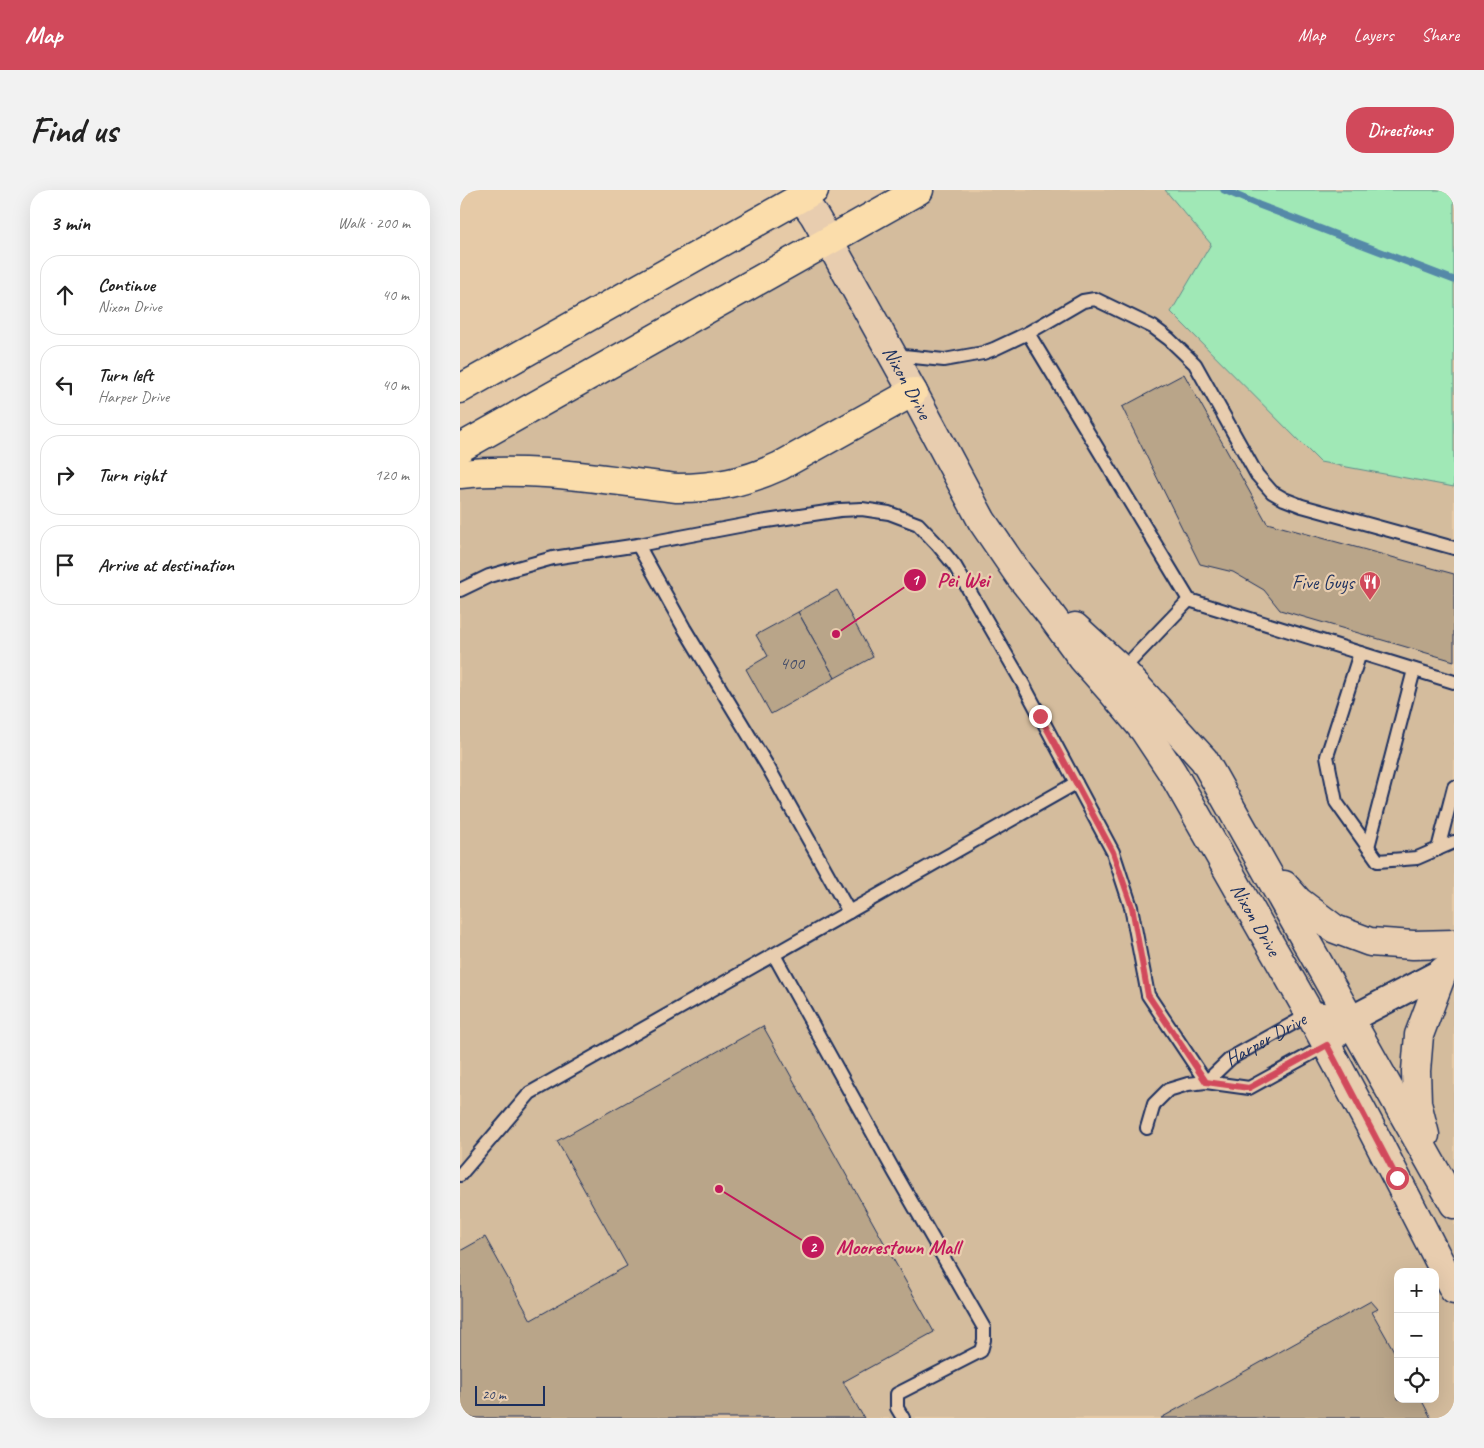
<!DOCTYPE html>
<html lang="en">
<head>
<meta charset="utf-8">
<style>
	:root { --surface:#fff; --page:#f2f2f2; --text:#222; --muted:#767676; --line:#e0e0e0; --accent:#d1495b }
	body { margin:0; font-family:Caveat,sans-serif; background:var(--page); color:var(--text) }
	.controls { position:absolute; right:15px; bottom:15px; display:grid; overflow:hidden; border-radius:10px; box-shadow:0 5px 20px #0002 }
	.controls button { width:45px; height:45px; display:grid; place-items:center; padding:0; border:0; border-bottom:1px solid var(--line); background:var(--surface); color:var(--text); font:25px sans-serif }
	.scale { position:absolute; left:15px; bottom:12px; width:70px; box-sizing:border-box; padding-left:5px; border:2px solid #1b2f5e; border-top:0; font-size:14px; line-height:18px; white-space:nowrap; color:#1b2f5e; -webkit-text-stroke:4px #e8cdaf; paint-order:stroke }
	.stop { position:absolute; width:15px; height:15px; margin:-11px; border:4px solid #d1495b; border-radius:50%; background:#fff }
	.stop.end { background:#d1495b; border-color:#fff; box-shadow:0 1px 5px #0008 }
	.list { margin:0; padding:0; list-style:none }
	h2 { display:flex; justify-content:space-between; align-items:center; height:65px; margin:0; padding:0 20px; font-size:21px }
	h2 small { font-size:16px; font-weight:400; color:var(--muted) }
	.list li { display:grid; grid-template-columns:32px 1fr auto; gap:15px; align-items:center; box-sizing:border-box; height:80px; margin:0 10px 10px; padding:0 10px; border:1px solid var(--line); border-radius:20px }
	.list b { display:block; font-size:19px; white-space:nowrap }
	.list p { margin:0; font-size:16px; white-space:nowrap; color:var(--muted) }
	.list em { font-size:16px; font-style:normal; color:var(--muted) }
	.icon { flex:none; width:28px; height:28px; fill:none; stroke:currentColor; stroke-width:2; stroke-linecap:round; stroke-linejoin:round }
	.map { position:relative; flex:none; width:994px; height:1228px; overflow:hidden; border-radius:20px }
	header { display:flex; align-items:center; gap:30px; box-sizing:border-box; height:70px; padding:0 25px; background:var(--accent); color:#fff }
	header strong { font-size:24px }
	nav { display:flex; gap:28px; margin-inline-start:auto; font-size:18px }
	.intro { display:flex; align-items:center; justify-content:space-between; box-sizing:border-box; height:120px; padding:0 30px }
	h1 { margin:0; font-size:35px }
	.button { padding:12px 22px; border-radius:20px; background:var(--accent); color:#fff; font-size:18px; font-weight:700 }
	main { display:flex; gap:30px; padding:0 30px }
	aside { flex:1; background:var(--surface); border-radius:20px; box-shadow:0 5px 20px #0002 }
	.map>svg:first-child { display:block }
	.built { fill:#d4bc9d; fill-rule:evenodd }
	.green { fill:#a0e8b6; stroke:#5e8c8a }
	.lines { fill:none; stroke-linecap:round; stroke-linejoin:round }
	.stream { stroke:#5489a8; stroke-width:7 }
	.building { fill:#b9a589; stroke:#1b2f5e }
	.service-casing { stroke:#1b2f5e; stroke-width:16 }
	.minor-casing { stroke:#1b2f5e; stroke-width:29 }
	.tertiary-casing { stroke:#1b2f5e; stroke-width:31 }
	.trunk-casing { stroke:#1b2f5e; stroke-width:31 }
	.service { stroke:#e8cdaf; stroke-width:12 }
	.minor { stroke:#e8cdaf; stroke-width:25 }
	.tertiary { stroke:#e8cdaf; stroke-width:28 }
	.trunk { stroke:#fbddab; stroke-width:28 }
	.route { stroke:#d1495b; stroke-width:6 }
	.labels { text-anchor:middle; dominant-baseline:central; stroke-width:4.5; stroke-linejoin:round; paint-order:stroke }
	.number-label { font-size:18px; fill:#424c69 }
	.street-label { font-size:20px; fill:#1b2f5e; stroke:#e8cdaf }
	.poi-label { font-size:20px; fill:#1b2f5e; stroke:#e8cdaf; text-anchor:end }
	.leader { fill:none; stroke:#c2185b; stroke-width:2 }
	.callout-dot { fill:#c2185b; stroke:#e8cdaf; stroke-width:2 }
	.mark-label { font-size:15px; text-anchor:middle; font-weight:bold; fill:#fff }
	.callout-label { font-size:21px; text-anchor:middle; font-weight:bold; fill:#c2185b; stroke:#e8cdaf; stroke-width:4.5; stroke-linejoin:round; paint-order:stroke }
</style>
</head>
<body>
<header>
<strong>Map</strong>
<nav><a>Map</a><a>Layers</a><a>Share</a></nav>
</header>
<div class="intro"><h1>Find us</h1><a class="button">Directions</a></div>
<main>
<aside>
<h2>3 min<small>Walk · 200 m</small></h2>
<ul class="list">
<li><svg class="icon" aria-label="ahead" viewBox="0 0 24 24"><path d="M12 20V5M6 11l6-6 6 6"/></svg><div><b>Continue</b><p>Nixon Drive</p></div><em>40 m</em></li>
<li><svg class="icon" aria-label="left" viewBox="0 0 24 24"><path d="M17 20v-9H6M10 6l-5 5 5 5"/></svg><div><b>Turn left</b><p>Harper Drive</p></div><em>40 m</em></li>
<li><svg class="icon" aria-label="right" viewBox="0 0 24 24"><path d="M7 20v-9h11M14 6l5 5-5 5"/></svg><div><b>Turn right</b></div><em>120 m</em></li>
<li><svg class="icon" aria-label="arrive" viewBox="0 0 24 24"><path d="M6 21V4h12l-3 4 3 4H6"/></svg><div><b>Arrive at destination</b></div></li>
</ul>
</aside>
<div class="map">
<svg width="994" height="1228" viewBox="0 0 994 1228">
	<rect width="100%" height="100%" fill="#e6caa7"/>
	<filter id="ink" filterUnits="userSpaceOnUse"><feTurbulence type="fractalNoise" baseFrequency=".02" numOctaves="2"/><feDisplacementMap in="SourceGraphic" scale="10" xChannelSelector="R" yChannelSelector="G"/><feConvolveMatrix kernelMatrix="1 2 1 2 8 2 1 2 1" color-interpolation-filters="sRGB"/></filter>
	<g filter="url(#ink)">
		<path class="built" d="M459 0H994V1228H0V258ZM938 1082H975V1209H938Z"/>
		<path class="green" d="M705 0H994V297L860 272 711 122 751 54Z"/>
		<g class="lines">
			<path class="stream" d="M764 0 799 15 994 90"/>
		</g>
		<g class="building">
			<path d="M724 184 807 333 994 384V471L820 420 804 400 773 382 740 374 662 217Z"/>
			<path d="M377 400 413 467 375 488 338 422Z"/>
			<path d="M338 422 375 488 311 524 286 479 308 466 296 445Z"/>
			<path d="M303 836 474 1142 383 1192 404 1228H0V1061L25 1047 71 1130 167 1076 97 951Z"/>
			<path d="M911 1111 918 1119 912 1122 938 1168V1209H961L971 1228H701Z"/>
		</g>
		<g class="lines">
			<g class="service-casing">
				<g id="service">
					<path d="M568 143 729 410 994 492"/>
					<path d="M433 165 484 170 523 163 534 159 568 143 623 111 635 109 693 137 709 149 735 174 797 285 812 302 824 309 842 316 994 358"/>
					<path d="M178 355 224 438 308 577 389 722"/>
					<path d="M0 400 29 386 93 368 178 355 300 332 380 320 402 319 429 323 458 334 477 354 495 376 562 492 653 662 671 717 688 805 746 892"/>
					<path d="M900 463 867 566 876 612 918 671 957 668 994 652"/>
					<path d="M662 480 729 410"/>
					<path d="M908 657 954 480"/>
					<path d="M978 659 994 597"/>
					<path d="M314 765 435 983 524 1138V1150L521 1161 437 1204V1218L443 1228"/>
					<path id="s1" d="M746 892 771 868 850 824"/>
					<path d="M687 938 694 914 708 900 728 894 746 892 789 898 867 855"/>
					<path d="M0 985 70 903 616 593"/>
				</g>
			</g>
			<g class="minor-casing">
				<g id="minor">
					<path d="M850 824 891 829 867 855"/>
					<path d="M891 829 994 775"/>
				</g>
			</g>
			<g class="tertiary-casing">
				<g id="tertiary">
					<path id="s2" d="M341 7 354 25 369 51 453 202 522 331 559 385 590 424 623 469 653 503 684 540 712 582 850 824 909 934 994 1100"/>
					<path d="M615 437 662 480 744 570 994 1014"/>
					<path d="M824 695 838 711 875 739 910 752 953 755 994 754"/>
					<path d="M965 945 957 913 956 881 959 845 983 781"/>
				</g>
			</g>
			<g class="trunk-casing">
				<g id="trunk">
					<path d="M0 199 354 0"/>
					<path d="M0 258 459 0"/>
					<path d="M0 284C72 276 145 290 217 298 255 298 285 292 320 276L453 202"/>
				</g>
			</g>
			<use href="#service" class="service"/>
			<use href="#minor" class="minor"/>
			<use href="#tertiary" class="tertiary"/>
			<use href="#trunk" class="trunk"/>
		</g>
	</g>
	<g class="lines" filter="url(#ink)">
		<path class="route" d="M580 526 653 662 672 717 688 805 746 892 789 898 867 855 937 988"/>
	</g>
	<defs>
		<g id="restaurant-pin" transform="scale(1.125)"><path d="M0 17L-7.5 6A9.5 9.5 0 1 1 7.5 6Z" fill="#d1495b" stroke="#e8cdaf"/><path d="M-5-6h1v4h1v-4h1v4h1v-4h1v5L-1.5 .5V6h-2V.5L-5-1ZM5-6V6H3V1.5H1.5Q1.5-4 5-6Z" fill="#fff"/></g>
	</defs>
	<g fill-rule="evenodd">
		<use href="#restaurant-pin" x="910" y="392"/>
	</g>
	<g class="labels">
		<g class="number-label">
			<text x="332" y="473">400</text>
		</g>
		<g class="street-label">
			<text stroke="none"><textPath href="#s2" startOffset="214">Nixon Drive</textPath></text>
			<text stroke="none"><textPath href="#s2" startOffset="856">Nixon Drive</textPath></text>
			<text stroke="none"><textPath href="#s1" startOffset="74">Harper Drive</textPath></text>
		</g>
		<g class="poi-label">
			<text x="894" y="392">Five Guys</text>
		</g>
	</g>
	<path class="leader" d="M376 444L455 390M259 999L353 1057"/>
	<g class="callout-dot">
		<circle cx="376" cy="444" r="5"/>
		<circle cx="259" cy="999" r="5"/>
		<circle cx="455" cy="390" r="12"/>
		<circle cx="353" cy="1057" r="12"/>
	</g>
	<g class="mark-label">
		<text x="455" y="395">1</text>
		<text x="353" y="1062">2</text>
	</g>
	<g class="callout-label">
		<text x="503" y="397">Pei Wei</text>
		<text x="438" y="1064">Moorestown Mall</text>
	</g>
</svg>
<div class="controls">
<button>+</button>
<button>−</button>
<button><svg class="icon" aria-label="locate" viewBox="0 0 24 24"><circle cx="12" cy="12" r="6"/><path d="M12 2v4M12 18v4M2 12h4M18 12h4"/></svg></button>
</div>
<div class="scale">20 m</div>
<div class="stop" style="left:937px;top:988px"></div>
<div class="stop end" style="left:580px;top:526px"></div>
</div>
</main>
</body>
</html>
